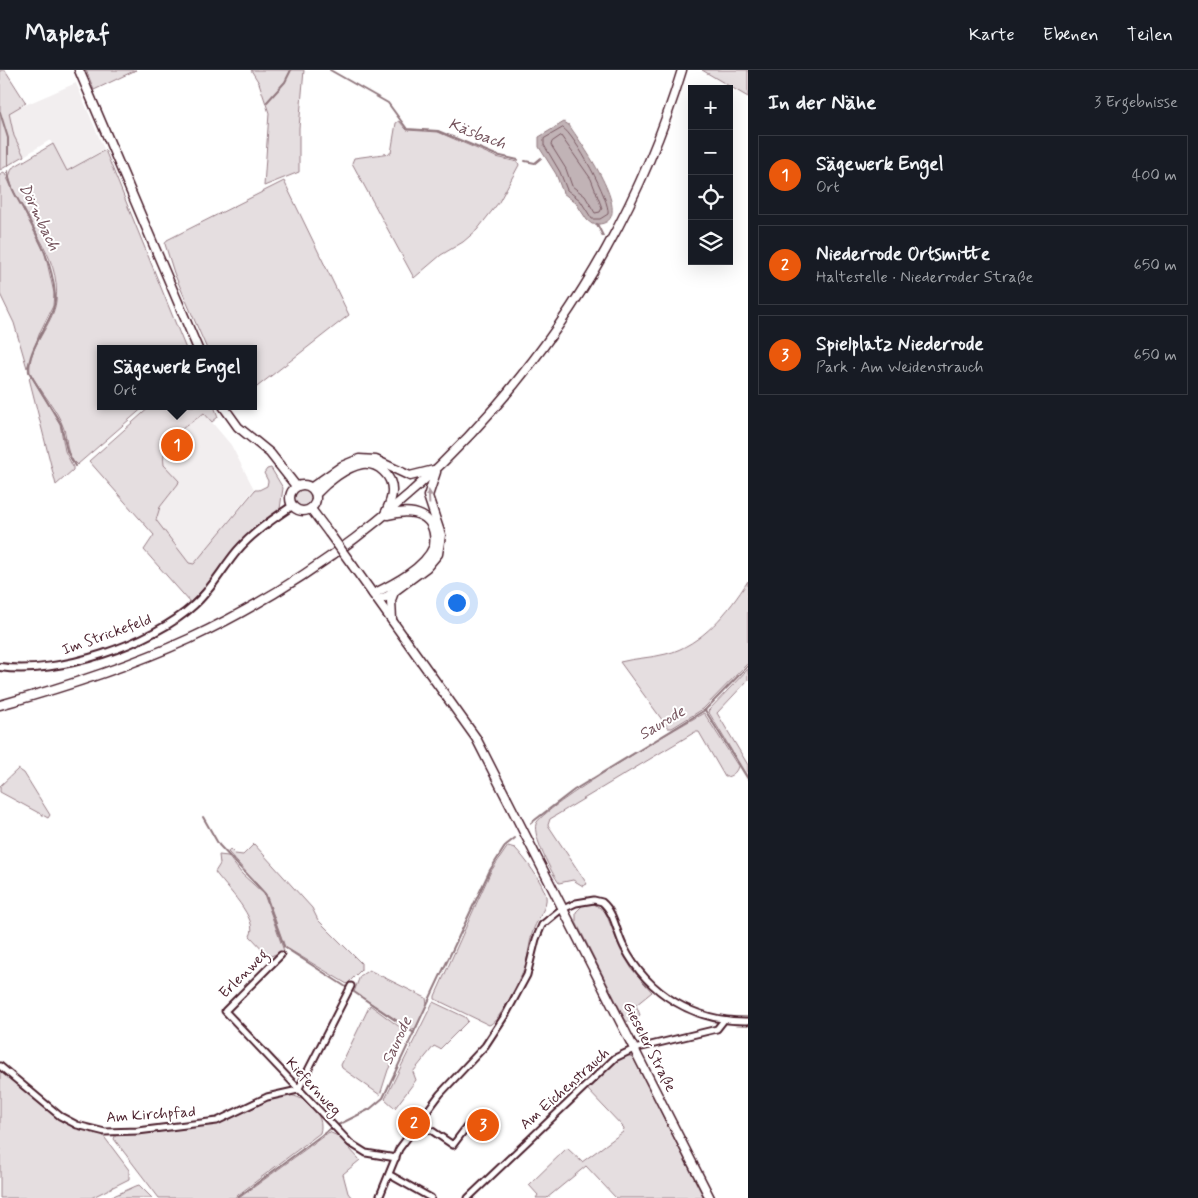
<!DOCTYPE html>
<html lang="de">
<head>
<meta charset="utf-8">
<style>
	:root { --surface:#171b24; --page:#20242c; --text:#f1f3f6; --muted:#9ea1a6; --line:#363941; --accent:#ea580c }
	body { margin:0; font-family:Mynerve,sans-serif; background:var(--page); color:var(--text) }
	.controls { position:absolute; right:15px; top:15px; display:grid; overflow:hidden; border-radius:0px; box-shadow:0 5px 20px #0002 }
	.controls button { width:45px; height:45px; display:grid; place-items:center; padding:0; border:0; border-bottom:1px solid var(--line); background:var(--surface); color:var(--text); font:25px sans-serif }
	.you { position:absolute; left:456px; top:532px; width:18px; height:18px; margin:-12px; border:4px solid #fff; border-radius:50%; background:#1a73e8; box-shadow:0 0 0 8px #1a73e833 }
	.badge { display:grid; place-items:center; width:32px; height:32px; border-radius:50%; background:var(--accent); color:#fff; font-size:16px; font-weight:700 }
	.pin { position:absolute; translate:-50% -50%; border:2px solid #fff; box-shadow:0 1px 5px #0006 }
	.popup { position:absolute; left:97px; top:275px; width:160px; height:65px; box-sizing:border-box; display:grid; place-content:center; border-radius:0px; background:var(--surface); filter:drop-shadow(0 1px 4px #0005); font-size:16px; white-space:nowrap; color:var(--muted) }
	.popup b { font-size:19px; color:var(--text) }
	.popup::after { content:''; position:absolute; left:50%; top:100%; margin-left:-10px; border:10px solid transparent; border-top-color:var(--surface) }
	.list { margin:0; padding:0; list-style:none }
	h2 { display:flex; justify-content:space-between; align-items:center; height:65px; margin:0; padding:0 20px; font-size:21px }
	h2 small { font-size:16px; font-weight:400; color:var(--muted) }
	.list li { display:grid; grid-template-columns:32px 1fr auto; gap:15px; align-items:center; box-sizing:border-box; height:80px; margin:0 10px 10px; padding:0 10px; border:1px solid var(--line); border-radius:0px }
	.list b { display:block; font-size:19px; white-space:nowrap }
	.list p { margin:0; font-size:16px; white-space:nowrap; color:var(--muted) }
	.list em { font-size:16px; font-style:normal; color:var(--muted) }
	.icon { flex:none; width:28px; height:28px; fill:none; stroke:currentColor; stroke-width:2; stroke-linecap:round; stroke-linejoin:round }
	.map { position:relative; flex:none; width:748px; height:1128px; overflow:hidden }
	header { display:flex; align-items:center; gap:30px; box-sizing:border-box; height:70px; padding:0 25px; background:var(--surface); border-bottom:1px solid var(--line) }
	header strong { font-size:24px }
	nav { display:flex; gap:28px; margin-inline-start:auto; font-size:18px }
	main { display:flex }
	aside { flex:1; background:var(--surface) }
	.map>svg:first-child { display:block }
	.built { fill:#f2eeef }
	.green { fill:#e5dee0; stroke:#987e86 }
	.water { fill:#c1b3b6; stroke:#91787e }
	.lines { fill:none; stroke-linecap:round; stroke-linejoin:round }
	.shore { stroke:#7a5a63; stroke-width:1 }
	.stream { stroke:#91787e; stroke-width:2 }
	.minor-casing { stroke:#4a1f2b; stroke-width:9 }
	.tertiary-casing { stroke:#4a1f2b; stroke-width:10 }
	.secondary-casing { stroke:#4a1f2b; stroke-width:11 }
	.primary-casing { stroke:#4a1f2b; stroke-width:11 }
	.minor { stroke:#fff; stroke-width:5 }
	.tertiary { stroke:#fff; stroke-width:6 }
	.secondary { stroke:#fff; stroke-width:8 }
	.primary { stroke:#fff; stroke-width:8 }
	.secondary-bridge-casing { stroke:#4a1f2b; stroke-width:11; stroke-linecap:butt }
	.secondary-bridge { stroke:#fff; stroke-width:8 }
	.oneway { fill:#ae9aa0 }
	.labels { text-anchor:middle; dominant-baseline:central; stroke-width:4; stroke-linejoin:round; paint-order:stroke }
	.street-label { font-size:15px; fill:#4a1f2b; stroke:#fff }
	.water-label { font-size:16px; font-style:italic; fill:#74535c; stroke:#fff }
</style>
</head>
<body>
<header>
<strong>Mapleaf</strong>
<nav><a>Karte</a><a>Ebenen</a><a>Teilen</a></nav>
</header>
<main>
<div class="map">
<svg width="748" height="1128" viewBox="0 0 748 1128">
	<rect width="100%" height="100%" fill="#fff"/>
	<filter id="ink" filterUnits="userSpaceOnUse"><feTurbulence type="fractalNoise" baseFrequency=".02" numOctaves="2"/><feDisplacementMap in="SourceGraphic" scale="10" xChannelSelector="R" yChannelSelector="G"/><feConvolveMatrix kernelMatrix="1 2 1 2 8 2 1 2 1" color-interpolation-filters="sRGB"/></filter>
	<g filter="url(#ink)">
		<g class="built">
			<path d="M76 13 104 79 67 101 50 70 24 86 14 66 9 42Z"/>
			<path d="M204 343 231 375 254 419 194 494 189 493 158 455 156 446 160 437 178 414V411L164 395 166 374 170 368Z"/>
		</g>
		<g class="green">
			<path d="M0 0H5L26 33 9 43 14 66 24 86 0 100Z"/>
			<path d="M86 0H136L94 20Z"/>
			<path d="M251 0H304L299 58V102L264 116 269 43 259 13Z"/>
			<path d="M702 0H748V27Z"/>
			<path d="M399 51 407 60 438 62 496 87 518 92 519 95 499 132 477 160 463 172 441 185 414 208 352 93 354 88 391 83 396 53Z"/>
			<path d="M53 74 67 101 105 80 186 279H101V336H145L77 395C65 385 68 372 64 359 57 338 40 322 30 302 27 277 54 254 56 231 62 184 20 149 9 107L12 98Z"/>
			<path d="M4 102 45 183 54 223 53 236 40 262 27 298 14 253 0 224V104Z"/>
			<path d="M284 111 349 245 253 320V279H207L174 203 165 174 167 170Z"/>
			<path d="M31 306 60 354 65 381 73 397V400L56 415 29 308Z"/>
			<path d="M151 336H214L218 347 212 352 204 343C185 358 160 368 164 395L179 411 178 414 160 437 156 450 189 493 194 494 255 420H259L267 416 268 411 264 403 267 399 271 398 283 418 280 439 242 470 206 516 190 532 144 480 154 465 89 391Z"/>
			<circle cx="303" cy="427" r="10"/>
			<path d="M748 511V593L703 639 672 658H668L620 592C635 588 651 588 666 584 702 575 729 541 748 511Z"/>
			<path d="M748 599V610L717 643 748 695V708L708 641Z"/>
			<path d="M704 643 738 696C737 702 731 707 725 707L699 662H695L550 749 548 755 587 814 583 816 573 810 559 813C552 804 532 765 536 754 541 738 682 654 704 643Z"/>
			<path d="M18 699 24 703 50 745 48 748 0 722V716Z"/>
			<path d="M254 774 312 838 318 850 361 893V900L347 914 285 877 266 824 228 782 230 779 235 784 243 785Z"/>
			<path d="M508 776 515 778C525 788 543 813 546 826 548 836 537 850 534 858 529 871 529 884 525 896 521 907 500 952 489 955L435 929V926L491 801Z"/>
			<path d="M219 785 228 786 242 804 264 824 284 881 271 886 266 883 250 866C260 850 225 816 215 802L220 794Z"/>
			<path d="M584 834H594L605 841 621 881 632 899 652 922 636 935 640 945 630 952 626 951 576 852V842Z"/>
			<path d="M369 900 426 928 427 934 416 959 412 960 354 922 360 906Z"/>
			<path d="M433 932 465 947 468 951 440 979 434 976 413 1002 416 1010 395 1038 385 1029Z"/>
			<path d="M370 935 405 961 406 965 388 1000 380 1025 342 998 341 995Z"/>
			<path d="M626 985 633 987 704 1128H616L586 1096 547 1128H536L538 1125 529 1115 567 1078 582 1092 623 1062 624 1058 587 1019 616 990Z"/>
			<path d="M0 1000C32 1027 60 1057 102 1064L129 1100V1109L91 1128H0Z"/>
			<path d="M288 1025C305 1026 326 1044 320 1063L234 1128H159L114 1069 116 1064 218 1054 269 1029Z"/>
			<path d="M478 1043 496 1059 487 1068 470 1052Z"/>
			<path d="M329 1062 338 1066 360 1090 343 1104 348 1123 352 1128H239Z"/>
			<path d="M139 1115 152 1128H109L136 1116Z"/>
		</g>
		<path class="water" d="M564 52 569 55C578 69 645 159 592 154L587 150 576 133 563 123 556 104 539 77V67Z"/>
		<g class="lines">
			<g class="shore">
				<path d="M563 58C574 64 611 131 608 144L600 149H592L580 130 567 120 560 102 544 75V69Z"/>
				<path d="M561 66 591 109 602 138 600 142 595 143 585 126 572 116 566 99 551 75 552 72Z"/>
			</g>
			<g class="stream">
				<path d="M330 0 388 33 407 59 438 61 496 85 518 90"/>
				<path d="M267 32 285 12 291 0"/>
				<path d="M0 42 8 68V95"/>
				<path d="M525 91 535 93 541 88"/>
				<path d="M8 101C9 116 17 128 24 140 39 168 53 194 55 226 57 248 26 277 29 302L61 354 67 381 75 396"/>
				<path d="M597 154 603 166"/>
				<path d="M705 640 748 709"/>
				<path d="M203 747 219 775 265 824 284 877 346 917"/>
				<path d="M531 753 574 720 705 640 748 596"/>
				<path d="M354 922 414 963"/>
				<path d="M237 1128 330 1059 370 1039 383 1028 490 800 506 775 515 768"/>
			</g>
			<g class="minor-casing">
				<g id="minor">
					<path d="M281 885 225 941 350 1073 366 1083 396 1088"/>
					<path d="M0 996 60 1046 77 1055 105 1062 138 1061 217 1051 267 1027 298 1020"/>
					<path d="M298 1020 351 916"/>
					<path d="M419 1052 453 1075 468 1055 480 1064"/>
					<path d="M390 1105 431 1128"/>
					<path d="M379 1128 399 1079 408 1067 440 1024 485 976 506 944 527 905 536 869 542 855 559 841 576 833 594 830 602 832C615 843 616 862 624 877 648 924 695 952 748 951"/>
					<path d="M468 1128 615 988 634 979 717 959 724 950"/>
				</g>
			</g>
			<g class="tertiary-casing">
				<path id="tertiary" d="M0 597C57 606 152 574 194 535 212 519 222 499 237 481 252 463 273 449 292 436"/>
			</g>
			<g class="secondary-casing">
				<g id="secondary">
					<path d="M79 0 198 279"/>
					<path d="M223 336 238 357 270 383 296 416"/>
					<circle cx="303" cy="428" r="13"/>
					<path d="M311 439 329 463"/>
					<path d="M353 496 476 668 710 1128"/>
				</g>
			</g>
			<g class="primary-casing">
				<g id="primary">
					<path d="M312 417 342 396 359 389 376 390 410 406 434 400"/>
					<path d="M316 424C327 412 346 397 362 394 378 392 393 406 392 422 392 430 388 437 385 444"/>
					<path d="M373 524C394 514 425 498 434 476 438 444 413 438 388 445"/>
					<path d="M378 530 388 526 427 497 438 484 441 465 428 426 436 402"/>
					<path d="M392 550 391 530 394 522"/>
					<path d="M0 635C65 617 128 597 189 569 425 458 607 249 682 0"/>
				</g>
			</g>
			<use href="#minor" class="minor"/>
			<use href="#tertiary" class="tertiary"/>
			<use href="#secondary" class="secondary"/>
			<use href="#primary" class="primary"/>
			<g class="secondary-bridge-casing">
				<path id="secondary-bridge" d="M329 463 353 496"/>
			</g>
			<use href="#secondary-bridge" class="secondary-bridge"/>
		</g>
		<defs><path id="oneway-solid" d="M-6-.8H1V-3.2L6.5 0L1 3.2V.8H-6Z" transform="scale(1.25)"/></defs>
		<use class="oneway" href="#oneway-solid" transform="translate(429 427) rotate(-93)"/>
	</g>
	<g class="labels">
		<g class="street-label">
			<text transform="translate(107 565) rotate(-20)">Im Strickefeld</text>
			<text transform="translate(244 904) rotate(-45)">Erlenweg</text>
			<text transform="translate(649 977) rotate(63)">Gieseler Straße</text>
			<text transform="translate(313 1017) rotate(47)">Kiefernweg</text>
			<text transform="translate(565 1019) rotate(-42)">Am Eichenstrauch</text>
			<text transform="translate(151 1045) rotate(-4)">Am Kirchpfad</text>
		</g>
		<g class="water-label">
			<text transform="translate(477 64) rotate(21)">Käsbach</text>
			<text transform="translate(39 147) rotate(64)">Dörmbach</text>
			<text transform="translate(662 653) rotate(-31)">Saurode</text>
			<text transform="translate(397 971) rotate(-65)">Saurode</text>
		</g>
	</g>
</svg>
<div class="controls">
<button>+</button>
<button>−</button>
<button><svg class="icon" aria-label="locate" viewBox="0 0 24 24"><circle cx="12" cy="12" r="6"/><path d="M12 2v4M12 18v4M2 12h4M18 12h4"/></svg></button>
<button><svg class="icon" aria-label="layers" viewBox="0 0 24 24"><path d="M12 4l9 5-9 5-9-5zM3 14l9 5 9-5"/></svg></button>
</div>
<div class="you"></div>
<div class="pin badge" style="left:177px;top:375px">1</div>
<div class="popup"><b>Sägewerk Engel</b>Ort</div>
<div class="pin badge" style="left:414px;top:1053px">2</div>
<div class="pin badge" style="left:483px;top:1055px">3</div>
</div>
<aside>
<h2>In der Nähe<small>3 Ergebnisse</small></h2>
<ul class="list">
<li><span class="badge">1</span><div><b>Sägewerk Engel</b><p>Ort</p></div><em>400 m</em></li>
<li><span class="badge">2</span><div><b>Niederrode Ortsmitte</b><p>Haltestelle · Niederroder Straße</p></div><em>650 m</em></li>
<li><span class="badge">3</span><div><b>Spielplatz Niederrode</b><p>Park · Am Weidenstrauch</p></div><em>650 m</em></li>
</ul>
</aside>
</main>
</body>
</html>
